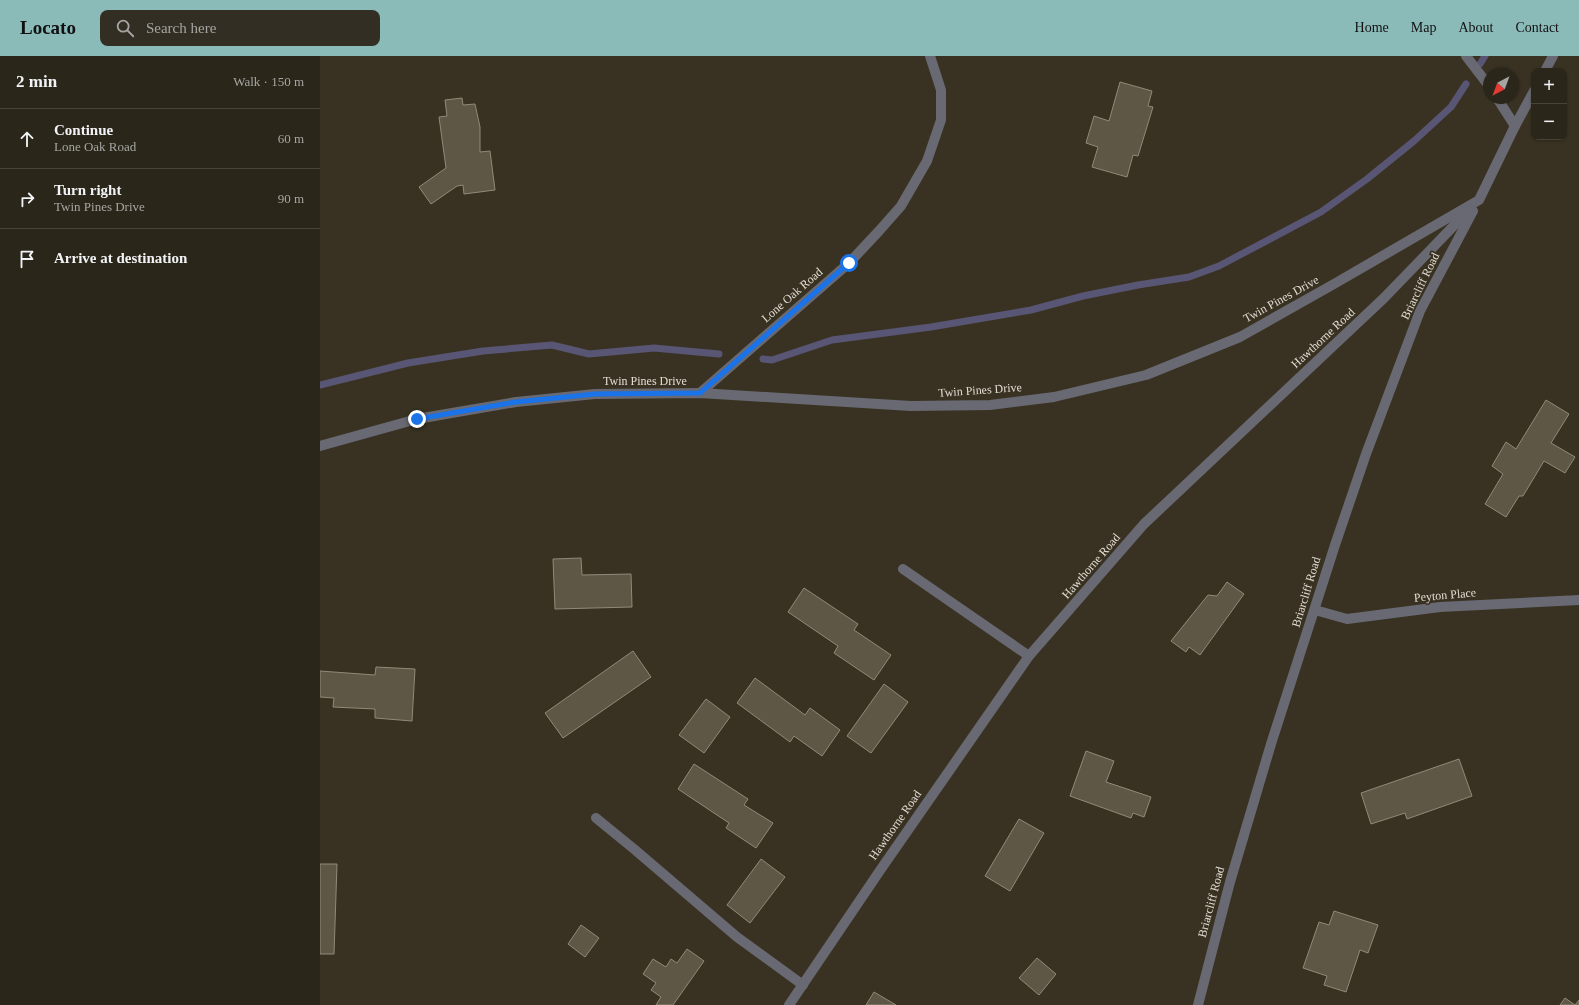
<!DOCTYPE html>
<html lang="en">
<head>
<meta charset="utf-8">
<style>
	:root { --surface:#2b261a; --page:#332e23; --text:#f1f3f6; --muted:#a6a5a2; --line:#474339; --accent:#8bbbb9 }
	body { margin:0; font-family:Georgia,serif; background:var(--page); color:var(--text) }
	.controls { position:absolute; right:12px; top:12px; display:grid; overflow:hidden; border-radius:8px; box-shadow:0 1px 3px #0004 }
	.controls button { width:36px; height:36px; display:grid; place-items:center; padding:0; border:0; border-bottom:1px solid var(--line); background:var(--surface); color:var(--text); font:20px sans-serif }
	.compass { position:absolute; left:1163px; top:12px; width:36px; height:36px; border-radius:50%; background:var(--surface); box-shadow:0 1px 3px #0004; rotate:221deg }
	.stop { position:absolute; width:12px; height:12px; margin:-9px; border:3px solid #1a73e8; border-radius:50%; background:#fff }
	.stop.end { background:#1a73e8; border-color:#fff; box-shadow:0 1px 4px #0008 }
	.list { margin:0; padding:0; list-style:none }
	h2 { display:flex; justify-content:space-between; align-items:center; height:52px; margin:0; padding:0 16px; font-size:17px }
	h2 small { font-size:13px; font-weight:400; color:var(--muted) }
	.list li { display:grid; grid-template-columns:26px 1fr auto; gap:12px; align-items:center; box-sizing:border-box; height:60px; padding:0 16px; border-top:1px solid var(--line) }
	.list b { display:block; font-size:15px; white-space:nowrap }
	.list p { margin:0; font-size:13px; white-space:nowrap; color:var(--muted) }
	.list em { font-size:13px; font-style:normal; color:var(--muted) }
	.icon { flex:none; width:22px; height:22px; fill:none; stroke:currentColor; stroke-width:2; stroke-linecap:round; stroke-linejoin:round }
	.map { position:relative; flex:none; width:1259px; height:949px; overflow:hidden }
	header { display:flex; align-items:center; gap:24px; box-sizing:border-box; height:56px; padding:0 20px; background:var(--accent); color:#111 }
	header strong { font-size:19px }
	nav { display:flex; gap:22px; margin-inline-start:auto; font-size:14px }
	.search { width:280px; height:36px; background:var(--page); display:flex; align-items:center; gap:10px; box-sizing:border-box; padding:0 14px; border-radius:8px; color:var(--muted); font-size:15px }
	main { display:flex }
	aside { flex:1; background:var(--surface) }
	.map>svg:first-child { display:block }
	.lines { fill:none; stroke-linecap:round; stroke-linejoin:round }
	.stream { stroke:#585674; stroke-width:7 }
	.building { fill:#5e5746; stroke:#928a78 }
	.minor { stroke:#686972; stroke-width:10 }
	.route { stroke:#1a73e8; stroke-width:5 }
	.labels { text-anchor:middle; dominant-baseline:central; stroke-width:3.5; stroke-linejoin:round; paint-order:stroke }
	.street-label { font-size:12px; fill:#e1ddd3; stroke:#393222 }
</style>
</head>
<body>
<header>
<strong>Locato</strong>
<div class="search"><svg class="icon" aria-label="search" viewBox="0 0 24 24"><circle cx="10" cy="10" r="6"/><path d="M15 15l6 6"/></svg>Search here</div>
<nav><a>Home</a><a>Map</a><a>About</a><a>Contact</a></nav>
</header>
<main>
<aside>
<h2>2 min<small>Walk · 150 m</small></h2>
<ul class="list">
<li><svg class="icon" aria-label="ahead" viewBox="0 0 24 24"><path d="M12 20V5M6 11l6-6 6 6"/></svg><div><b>Continue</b><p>Lone Oak Road</p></div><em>60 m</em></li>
<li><svg class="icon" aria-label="right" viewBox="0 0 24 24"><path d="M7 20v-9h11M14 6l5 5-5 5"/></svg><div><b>Turn right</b><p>Twin Pines Drive</p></div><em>90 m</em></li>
<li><svg class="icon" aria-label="arrive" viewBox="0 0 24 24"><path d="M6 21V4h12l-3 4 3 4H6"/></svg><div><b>Arrive at destination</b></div></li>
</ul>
</aside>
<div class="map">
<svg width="1259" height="949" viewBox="0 0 1259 949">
	<rect width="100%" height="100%" fill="#393222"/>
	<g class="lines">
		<g class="stream">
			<path d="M1160 8 1165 0"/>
			<path d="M443 303 452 304 512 284 611 271 711 254 763 240 818 229 869 221 899 210 1001 156 1047 123 1094 85 1131 51 1146 28"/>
			<path d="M0 329 88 307 163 295 232 289 269 298 334 292 399 298"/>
		</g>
	</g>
	<g class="building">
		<path d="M800 26 832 35 828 50 833 51 818 100 813 99 807 121 772 111 778 91 766 87 774 60 789 65Z"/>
		<path d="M142 42 143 49 155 48 160 71V96L170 95 175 134 144 138 143 129 137 130 111 148 99 131 126 112 119 61 127 60 125 44Z"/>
		<path d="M1226 344 1249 358 1231 387 1255 401 1245 417 1224 405 1203 440H1199L1186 461 1165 448 1183 418 1172 410 1186 386 1196 393Z"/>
		<path d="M261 502 262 519 311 518 312 551 235 553 233 503Z"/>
		<path d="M907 526 924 538 880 599 869 591 866 596 851 585 888 539 897 540Z"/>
		<path d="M484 532 538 568 534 574 571 599 554 624 514 597 518 590 468 556Z"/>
		<path d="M313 595 331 621 243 682 225 657Z"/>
		<path d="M56 611 95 613 92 665 55 662V653L13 651 14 642 0 641V615L55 619Z"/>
		<path d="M435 622 485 659 490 652 520 674 502 700 474 680 470 686 417 647Z"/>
		<path d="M564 628 588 646 551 697 527 680Z"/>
		<path d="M386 643 410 661 384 697 359 679Z"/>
		<path d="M766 695 794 705 786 726 831 741 824 761 813 757 811 762 750 740Z"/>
		<path d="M1139 703 1152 740 1087 763 1085 757 1051 768 1041 737Z"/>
		<path d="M374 708 428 743 424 749 453 767 436 792 406 772 409 767 358 733Z"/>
		<path d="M699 763 724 777 690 835 665 820Z"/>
		<path d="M441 803 465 821 430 867 407 849Z"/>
		<path d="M0 808H17L14 898H0Z"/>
		<path d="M1014 855 1058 869 1048 897 1040 894 1026 936 1004 929 1007 920 983 912 999 866 1009 869Z"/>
		<path d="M261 869 279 882 265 901 248 888Z"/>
		<path d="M367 893 384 905 353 949H336L341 941 331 934 336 927 323 918 333 903 346 911 351 903 357 907Z"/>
		<path d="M717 902 736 918 719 939 699 922Z"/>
		<path d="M554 936 576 949H546Z"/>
		<path d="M1245 942 1255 949 1259 944V949H1240Z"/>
	</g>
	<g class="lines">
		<g class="minor">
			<path d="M1146 0 1169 30"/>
			<path d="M1225 15 1233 0"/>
			<path d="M1177 42 1195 70"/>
			<path d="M380 337 529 207 559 175 581 150 607 105 621 64V34L610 0"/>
			<path d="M0 390 97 363 196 346 275 338 380 337 591 350 670 349 734 341 826 319 920 281 1014 228 1159 144 1195 70 1214 35"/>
			<path d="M583 513 709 600"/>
			<path d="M995 554 1027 563 1120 551 1259 544"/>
			<path d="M276 762 314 793 417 881 483 929"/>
			<path d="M469 949 561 813 709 600 824 468 1064 242 1150 153"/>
			<path d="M878 949 910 826 951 688 1015 489 1046 398 1100 255 1153 155"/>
		</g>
	</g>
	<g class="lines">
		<path class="route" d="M97 363 196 346 275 338 380 337 529 207"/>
	</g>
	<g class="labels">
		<g class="street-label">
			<text transform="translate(1100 230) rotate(-64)">Briarcliff Road</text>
			<text transform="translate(472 239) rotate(-41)">Lone Oak Road</text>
			<text transform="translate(961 243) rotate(-29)">Twin Pines Drive</text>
			<text transform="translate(1003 282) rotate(-43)">Hawthorne Road</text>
			<text x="325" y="325">Twin Pines Drive</text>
			<text transform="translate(660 334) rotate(-4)">Twin Pines Drive</text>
			<text transform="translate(771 510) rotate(-49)">Hawthorne Road</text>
			<text transform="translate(986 536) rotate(-73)">Briarcliff Road</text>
			<text transform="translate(1125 539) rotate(-5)">Peyton Place</text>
			<text transform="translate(575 769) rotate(-55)">Hawthorne Road</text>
			<text transform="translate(891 846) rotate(-75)">Briarcliff Road</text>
		</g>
	</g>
</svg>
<div class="controls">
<button>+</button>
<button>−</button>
</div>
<svg class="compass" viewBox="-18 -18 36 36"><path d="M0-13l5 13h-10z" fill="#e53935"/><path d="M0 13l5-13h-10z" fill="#a6a5a2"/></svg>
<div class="stop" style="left:529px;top:207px"></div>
<div class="stop end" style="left:97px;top:363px"></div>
</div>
</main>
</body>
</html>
